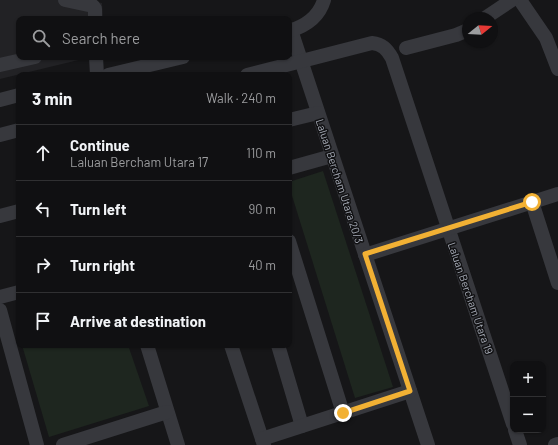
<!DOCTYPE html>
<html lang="en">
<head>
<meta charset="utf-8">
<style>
	:root { --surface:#101012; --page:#19191b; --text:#f1f3f6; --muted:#9c9d9f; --line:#303032 }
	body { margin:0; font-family:Barlow,sans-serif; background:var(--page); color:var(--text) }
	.controls { position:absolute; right:12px; bottom:12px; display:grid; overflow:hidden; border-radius:8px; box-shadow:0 1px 3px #0004 }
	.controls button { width:36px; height:36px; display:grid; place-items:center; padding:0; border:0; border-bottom:1px solid var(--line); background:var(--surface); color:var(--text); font:20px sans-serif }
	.compass { position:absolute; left:462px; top:12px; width:36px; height:36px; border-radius:50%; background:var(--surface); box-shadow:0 1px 3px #0004; rotate:72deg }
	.stop { position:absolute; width:12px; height:12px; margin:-9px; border:3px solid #f2b134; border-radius:50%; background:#fff }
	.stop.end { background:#f2b134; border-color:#fff; box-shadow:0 1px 4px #0008 }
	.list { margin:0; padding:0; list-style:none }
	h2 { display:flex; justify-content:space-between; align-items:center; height:52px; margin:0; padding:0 16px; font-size:17px }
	h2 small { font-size:13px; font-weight:400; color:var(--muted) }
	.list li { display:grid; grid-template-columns:26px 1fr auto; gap:12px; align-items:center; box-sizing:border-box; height:56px; padding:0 16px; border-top:1px solid var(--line) }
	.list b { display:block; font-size:15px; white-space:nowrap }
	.list p { margin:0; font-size:13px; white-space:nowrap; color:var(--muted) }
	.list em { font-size:13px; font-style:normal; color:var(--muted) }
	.icon { flex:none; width:22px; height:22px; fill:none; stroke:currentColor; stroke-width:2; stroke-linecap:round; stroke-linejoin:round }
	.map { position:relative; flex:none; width:558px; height:445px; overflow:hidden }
	.search { position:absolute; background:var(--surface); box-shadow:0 1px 3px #0004; left:16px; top:16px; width:276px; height:44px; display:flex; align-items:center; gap:10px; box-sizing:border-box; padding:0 14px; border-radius:8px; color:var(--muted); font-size:15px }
	.panel { position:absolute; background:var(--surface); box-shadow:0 1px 3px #0004; left:16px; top:72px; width:276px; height:276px; border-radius:8px }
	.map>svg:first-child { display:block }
	.built { fill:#222225 }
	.green { fill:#1e261f }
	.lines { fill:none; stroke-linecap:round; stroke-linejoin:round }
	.minor { stroke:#37383d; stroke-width:14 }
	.route { stroke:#f2b134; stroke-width:5 }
	.labels { text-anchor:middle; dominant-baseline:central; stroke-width:3; stroke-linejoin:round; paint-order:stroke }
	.street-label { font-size:11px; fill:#a8adb8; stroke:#111113 }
</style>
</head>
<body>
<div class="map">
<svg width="558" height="445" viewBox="0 0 558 445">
	<rect width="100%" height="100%" fill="#161618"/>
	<path class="built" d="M0 0H85L102 3 103 19H19V57H91L0 79Z"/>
	<g class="green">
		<path d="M323 171 393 387 355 398 289 186V182Z"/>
		<path d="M22 345H128L149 406 49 437Z"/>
	</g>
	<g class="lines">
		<g class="minor">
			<path d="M65 0 93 6 95 9V19"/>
			<path d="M520 0 546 38 558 69"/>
			<path d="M485 18 512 0"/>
			<path d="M291 30 428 445"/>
			<path d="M289 31C306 26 319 17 324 0"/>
			<path d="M406 48 456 35 468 30"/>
			<path d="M96 57 97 75"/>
			<path d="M0 65 35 57"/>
			<path d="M108 75 183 57"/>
			<path d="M247 75 372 43C382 44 387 49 392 58L513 424"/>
			<path d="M0 100 19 95"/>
			<path d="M289 120 318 113"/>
			<path d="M0 135 19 130"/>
			<path d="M289 168 332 156"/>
			<path d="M532 202 558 283"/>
			<path d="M0 216 19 211"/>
			<path d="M289 241 343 413"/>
			<path d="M365 255 558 194"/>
			<path d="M0 297 19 292"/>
			<path d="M0 310 37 445"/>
			<path d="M147 345 178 445"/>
			<path d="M231 345 264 445"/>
			<path d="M278 345 302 426"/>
			<path d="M515 430 520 445"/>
			<path d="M262 439 410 391"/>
			<path d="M63 445 167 412"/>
			<path d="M555 445 558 444"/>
		</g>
	</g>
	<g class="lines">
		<path class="route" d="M343 413 410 391 365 254 532 202"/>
	</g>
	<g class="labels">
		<g class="street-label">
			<text transform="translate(340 181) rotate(72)">Laluan Bercham Utara 20/3</text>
			<text transform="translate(471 298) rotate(71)">Laluan Bercham Utara 19</text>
		</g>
	</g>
</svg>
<div class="controls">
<button>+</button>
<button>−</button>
</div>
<svg class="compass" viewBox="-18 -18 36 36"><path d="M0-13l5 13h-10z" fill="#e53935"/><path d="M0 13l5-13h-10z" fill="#9c9d9f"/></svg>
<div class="stop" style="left:532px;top:202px"></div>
<div class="stop end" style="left:343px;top:413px"></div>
<div class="search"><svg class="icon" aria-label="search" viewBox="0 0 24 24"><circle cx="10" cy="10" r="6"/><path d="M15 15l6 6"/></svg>Search here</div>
<section class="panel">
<h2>3 min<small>Walk · 240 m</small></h2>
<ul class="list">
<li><svg class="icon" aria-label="ahead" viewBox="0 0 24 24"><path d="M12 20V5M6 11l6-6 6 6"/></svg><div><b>Continue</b><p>Laluan Bercham Utara 17</p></div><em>110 m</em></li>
<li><svg class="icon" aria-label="left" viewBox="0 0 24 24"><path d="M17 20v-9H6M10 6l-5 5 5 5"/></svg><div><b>Turn left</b></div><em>90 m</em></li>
<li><svg class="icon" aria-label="right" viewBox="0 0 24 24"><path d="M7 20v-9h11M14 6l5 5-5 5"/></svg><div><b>Turn right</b></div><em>40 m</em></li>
<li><svg class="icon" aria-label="arrive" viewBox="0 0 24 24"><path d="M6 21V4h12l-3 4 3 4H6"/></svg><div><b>Arrive at destination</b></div></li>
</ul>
</section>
</div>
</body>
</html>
